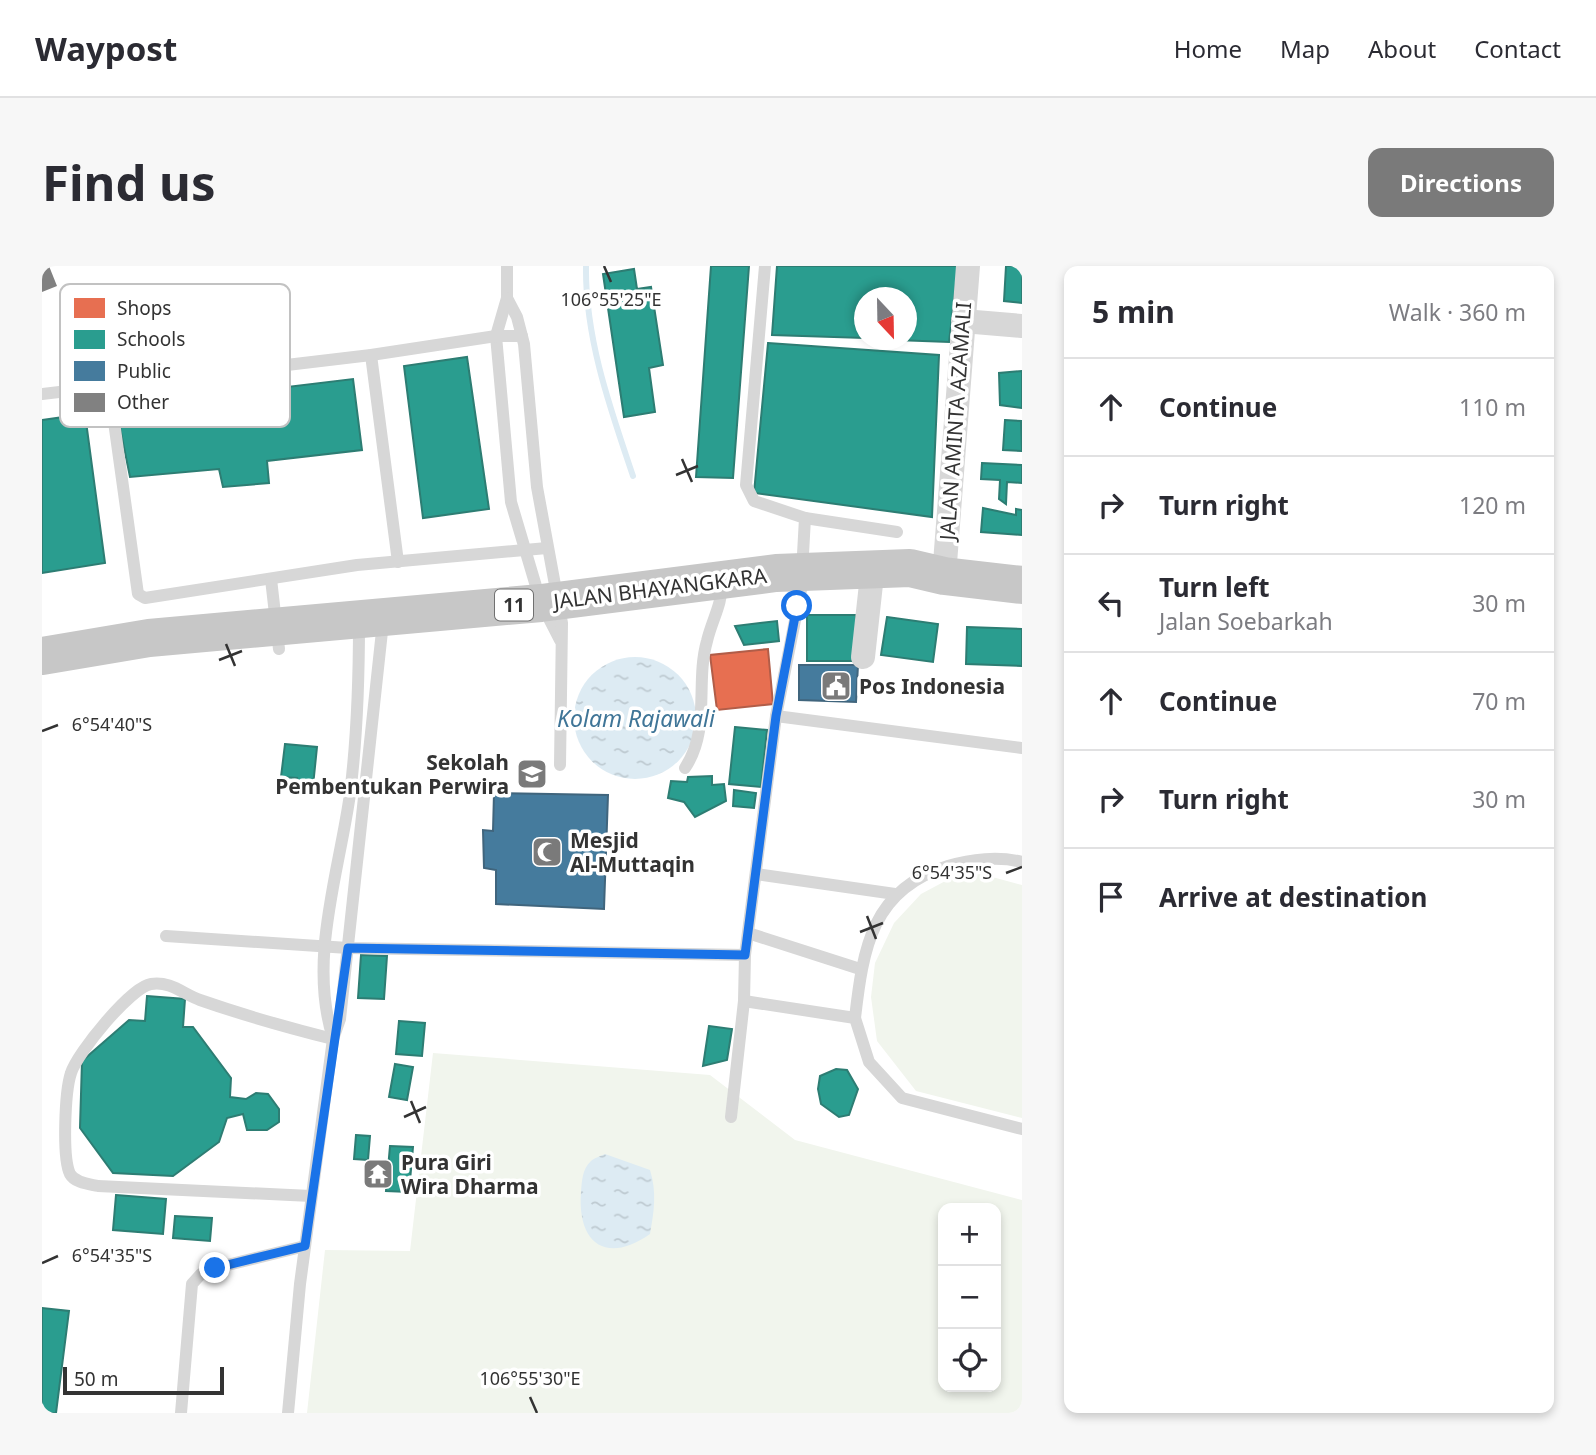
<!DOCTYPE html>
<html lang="en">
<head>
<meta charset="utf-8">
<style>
	:root { --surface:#fff; --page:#f7f7f7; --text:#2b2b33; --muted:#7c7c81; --line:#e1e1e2; --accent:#7a7a7a }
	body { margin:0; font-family:"Noto Sans",sans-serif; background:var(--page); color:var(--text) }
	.controls { position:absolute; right:21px; bottom:21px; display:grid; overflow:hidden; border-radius:14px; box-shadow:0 4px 10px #0003 }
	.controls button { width:63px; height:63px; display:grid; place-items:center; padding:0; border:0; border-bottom:2px solid var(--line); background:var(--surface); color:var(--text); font:35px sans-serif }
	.compass { position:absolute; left:812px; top:21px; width:63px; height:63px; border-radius:50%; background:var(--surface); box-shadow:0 4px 10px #0003; rotate:158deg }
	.scale { position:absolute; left:21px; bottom:18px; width:161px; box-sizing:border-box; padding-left:7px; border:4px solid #333; border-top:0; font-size:19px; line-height:24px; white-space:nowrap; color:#333; -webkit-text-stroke:5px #fff; paint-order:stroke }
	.stop { position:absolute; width:21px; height:21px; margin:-16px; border:5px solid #1a73e8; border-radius:50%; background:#fff }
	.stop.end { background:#1a73e8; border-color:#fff; box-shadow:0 2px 7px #0008 }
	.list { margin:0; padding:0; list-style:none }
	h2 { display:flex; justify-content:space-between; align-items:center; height:91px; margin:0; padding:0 28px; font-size:30px }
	h2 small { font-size:23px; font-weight:400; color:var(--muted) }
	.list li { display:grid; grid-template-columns:46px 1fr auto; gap:21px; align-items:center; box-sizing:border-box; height:98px; padding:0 28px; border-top:2px solid var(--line) }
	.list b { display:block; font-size:26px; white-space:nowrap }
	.list p { margin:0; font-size:23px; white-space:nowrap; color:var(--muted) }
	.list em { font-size:23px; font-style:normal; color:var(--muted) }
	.icon { flex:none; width:38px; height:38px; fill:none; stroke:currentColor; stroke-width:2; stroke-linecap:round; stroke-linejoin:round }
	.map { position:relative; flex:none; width:980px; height:1147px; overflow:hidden; border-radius:14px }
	header { display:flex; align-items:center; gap:42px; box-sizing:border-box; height:98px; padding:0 35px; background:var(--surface); border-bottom:2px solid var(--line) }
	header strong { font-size:33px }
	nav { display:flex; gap:38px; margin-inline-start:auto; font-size:24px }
	.intro { display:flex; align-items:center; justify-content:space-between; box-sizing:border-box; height:168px; padding:0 42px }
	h1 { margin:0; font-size:49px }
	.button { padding:18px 32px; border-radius:14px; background:var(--accent); color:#fff; font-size:24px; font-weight:700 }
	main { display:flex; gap:42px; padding:0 42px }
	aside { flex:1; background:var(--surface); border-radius:14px; box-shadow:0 4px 10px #0003 }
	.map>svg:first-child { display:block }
	.grass { fill:#f1f5ed; fill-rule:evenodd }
	.water { fill:url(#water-ripples) }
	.shops { fill:#e76f51; stroke:#b15d48; stroke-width:2 }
	.schools { fill:#2a9d8f; stroke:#2d7d73; stroke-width:2 }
	.public { fill:#457b9d; stroke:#40657d; stroke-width:2 }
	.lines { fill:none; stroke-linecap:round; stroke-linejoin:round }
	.stream { stroke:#ddebf3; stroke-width:6 }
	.building { fill:#818181 }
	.service { stroke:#d7d7d7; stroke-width:12 }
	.minor { stroke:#d7d7d7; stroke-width:24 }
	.trunk { stroke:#c7c7c7; stroke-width:38 }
	.route { stroke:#1a73e8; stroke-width:9 }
	.ticks { fill:none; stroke:#333; stroke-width:2.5 }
	.labels { text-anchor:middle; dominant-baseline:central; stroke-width:7; stroke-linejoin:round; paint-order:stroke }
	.shield { fill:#fff; stroke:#707070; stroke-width:2 }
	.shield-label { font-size:19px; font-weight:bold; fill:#333 }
	.street-label { font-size:21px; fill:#333; stroke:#fff }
	.poi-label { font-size:21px; font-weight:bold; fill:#333; stroke:#fff; text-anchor:start }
	.water-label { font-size:23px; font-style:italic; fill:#3f7597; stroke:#fff }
	.key { fill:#fff; stroke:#c2c2c2; stroke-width:2 }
	.key-label { font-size:19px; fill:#333 }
	.ticks-label { font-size:18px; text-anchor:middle; fill:#333; stroke:#fff; stroke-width:7; stroke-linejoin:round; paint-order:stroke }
</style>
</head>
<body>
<header>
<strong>Waypost</strong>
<nav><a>Home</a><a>Map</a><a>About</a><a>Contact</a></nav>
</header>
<div class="intro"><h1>Find us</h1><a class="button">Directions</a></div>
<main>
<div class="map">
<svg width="980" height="1147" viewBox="0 0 980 1147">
	<defs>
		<pattern id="water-ripples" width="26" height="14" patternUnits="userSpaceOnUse" patternTransform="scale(1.75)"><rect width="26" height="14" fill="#ddebf3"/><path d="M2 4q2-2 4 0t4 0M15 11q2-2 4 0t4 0" fill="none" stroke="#becad1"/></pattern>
	</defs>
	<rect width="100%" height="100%" fill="#fff"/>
	<g class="grass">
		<path d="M932 606 980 619V852L874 825 835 775 829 731 833 697 852 657 879 628 909 612Z"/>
		<path d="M391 787 668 809 753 874 980 934V1147H265L283 984 368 985ZM901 942H954V1121H901Z"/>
	</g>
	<g class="water">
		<circle cx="593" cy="452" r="61"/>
		<path d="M563 888 608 904C615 926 612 946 608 968 564 999 535 977 539 926 540 915 540 903 549 895 552 892 559 890 563 888Z"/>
	</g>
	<path class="shops" d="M726 383 731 438 675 444 668 389Z"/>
	<g class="schools">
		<path d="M669 0H707L691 212 654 211Z"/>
		<path d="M735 0H916L907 76 853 74H864V32H822V72L730 69Z"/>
		<path d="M964 0H980V37L962 35Z"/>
		<path d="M592 3 595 23 609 21 621 99 607 102 613 146 582 151 561 8Z"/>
		<path d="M726 77 897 89 890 251 712 227Z"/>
		<path d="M425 91 447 243 381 252 362 100Z"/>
		<path d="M980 105V142L958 139 957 107Z"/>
		<path d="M311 113 320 184 225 195 227 217 181 221 177 203 88 211 74 142Z"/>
		<path d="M43 148 63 297 0 307V154Z"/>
		<path d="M963 154 979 155 980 185 961 184Z"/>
		<path d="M940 197 980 199V217L965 216 964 238 957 233 958 214 939 213Z"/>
		<path d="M941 242 974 249V243L980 244V269L939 266Z"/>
		<rect x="765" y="349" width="49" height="46"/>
		<path d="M845 351 896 358 891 396 839 389Z"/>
		<path d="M735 355 737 375 702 379 693 360Z"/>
		<path d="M925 361 980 363V400L924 398Z"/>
		<path d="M693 461 725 464 719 521 687 518Z"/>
		<path d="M243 478 275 481 271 520 254 518 255 512 239 511Z"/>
		<path d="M670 510V519L682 518 684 535 653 551 642 536 626 532 629 515 645 516 646 511Z"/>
		<path d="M692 524 714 527 712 542 691 540Z"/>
		<path d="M319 689 345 690 342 733 316 732Z"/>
		<path d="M105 730 143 733 141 761H151L189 812 188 831 204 833 214 827 226 828 237 843V856L225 864H205L201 848 185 852 177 876 131 910 71 907 38 862 40 795 87 754 103 755Z"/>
		<path d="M357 755 383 757 380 790 354 788Z"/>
		<path d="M667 760 690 763 685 794 661 800Z"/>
		<path d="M353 798 371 801 365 834 347 831Z"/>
		<path d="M794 803 805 804 816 823 807 849 797 851 779 838 776 823 778 810Z"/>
		<path d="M314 869 328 870 326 894 312 893Z"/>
		<path d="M348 880 371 881 367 926 344 925Z"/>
		<path d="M74 929 124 933 121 968 71 964Z"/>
		<path d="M133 950 170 952 168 975 131 972Z"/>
		<path d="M0 1042 27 1045 14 1147H0Z"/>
	</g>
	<g class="public">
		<path d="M757 399H816L814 436 757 434Z"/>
		<path d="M452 527 566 529 562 643 454 638V604L442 602 441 564 451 565Z"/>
	</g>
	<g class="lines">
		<path class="stream" d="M544 0C543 72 568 142 591 210"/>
	</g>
	<path class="building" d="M0 0H7L15 20 0 26Z"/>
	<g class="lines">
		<g class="service">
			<path d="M465 0V32L454 70 469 236 499 337 518 374"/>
			<path d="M465 32 475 51 482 78 495 221 520 357 518 499"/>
			<path d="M329 89 356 296"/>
			<path d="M67 120 96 328 103 332 315 299 505 282"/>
			<path d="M0 128 329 89 454 70H480"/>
			<path d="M763 252 855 266"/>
			<path d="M229 313 237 383"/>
			<path d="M734 450 980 482"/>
			<path d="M643 502C669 463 653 417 665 375 670 354 680 339 680 317"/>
			<path d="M714 608 853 628"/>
			<path d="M706 667 818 703"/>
			<path d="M124 670 306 682 703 689 734 450 759 324 763 252 712 235 704 219 723 0"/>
			<path d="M702 735 813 752 827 796 860 832 980 863"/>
			<path d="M813 752C821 682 830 623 906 600 929 593 957 590 980 596"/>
			<path d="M291 772C266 694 297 607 308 528 315 472 317 413 317 357"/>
			<path d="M689 851 702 735 703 689"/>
			<path d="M269 930 56 920C47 918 33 917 28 908 20 891 23 825 29 807 35 787 89 721 109 718 129 715 141 728 158 734 201 749 247 762 291 773"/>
			<path d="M139 1147 150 1018 159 1008 173 1002 263 980"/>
			<path d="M246 1147 258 1018 291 773 298 753 341 356"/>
		</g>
		<g class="minor">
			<path d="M921 55 980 60"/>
			<path d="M902 310 926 0"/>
			<path d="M821 391 829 318"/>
		</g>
		<path class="trunk" d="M0 390 107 372 499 337 734 307 868 302 902 310 980 319"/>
	</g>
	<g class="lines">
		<path class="route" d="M173 1002 263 980 306 682 703 689 734 450 755 340"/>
	</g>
	<path class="ticks" d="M562 0 569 16M640 193 650 216M634 209 656 200M184 378 193 400M177 394 200 385M0 465 16 459M964 607 980 601M825 650 834 673M818 666 841 657M369 835 378 857M362 851 384 841M0 997 16 990M488 1131 495 1147"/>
	<defs>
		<g id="civic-square" transform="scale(1.575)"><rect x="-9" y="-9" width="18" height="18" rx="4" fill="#7a7a7a" stroke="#fff"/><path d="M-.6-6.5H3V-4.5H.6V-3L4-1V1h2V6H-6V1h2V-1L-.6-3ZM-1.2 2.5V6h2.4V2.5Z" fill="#fff"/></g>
		<g id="university-square" transform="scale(1.575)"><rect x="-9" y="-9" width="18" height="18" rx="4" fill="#7a7a7a" stroke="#fff"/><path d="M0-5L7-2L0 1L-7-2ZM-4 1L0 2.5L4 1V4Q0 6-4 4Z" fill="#fff"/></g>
		<g id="mosque-square" transform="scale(1.575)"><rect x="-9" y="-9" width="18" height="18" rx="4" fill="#7a7a7a" stroke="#fff"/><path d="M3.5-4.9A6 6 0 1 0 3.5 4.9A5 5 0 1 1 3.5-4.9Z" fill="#fff"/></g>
		<g id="temple-square" transform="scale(1.575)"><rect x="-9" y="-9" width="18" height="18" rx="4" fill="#7a7a7a" stroke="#fff"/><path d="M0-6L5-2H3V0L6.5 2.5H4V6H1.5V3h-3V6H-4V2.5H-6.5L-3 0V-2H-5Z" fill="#fff"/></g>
	</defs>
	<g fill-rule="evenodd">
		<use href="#civic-square" x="794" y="420"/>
		<use href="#university-square" x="490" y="508"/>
		<use href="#mosque-square" x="505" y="586"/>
		<use href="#temple-square" x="336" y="908"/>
	</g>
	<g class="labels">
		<rect class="shield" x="453" y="323.5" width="38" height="31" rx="5"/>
		<g class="shield-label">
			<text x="472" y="339">11</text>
		</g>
		<g class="street-label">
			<text transform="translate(913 155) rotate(-86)">JALAN AMINTA AZAMALI</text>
			<text transform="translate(618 322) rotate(-7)">JALAN BHAYANGKARA</text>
		</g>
		<g class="poi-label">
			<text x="817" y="420">Pos Indonesia</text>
			<text x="467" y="496" text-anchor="end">Sekolah<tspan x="467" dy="24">Pembentukan Perwira</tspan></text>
			<text x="528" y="574">Mesjid<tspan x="528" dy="24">Al-Muttaqin</tspan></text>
			<text x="359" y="896">Pura Giri<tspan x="359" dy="24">Wira Dharma</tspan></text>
		</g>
		<g class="water-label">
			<text x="594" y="452">Kolam Rajawali</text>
		</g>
	</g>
	<rect x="18" y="18" width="230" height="143" rx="10" class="key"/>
	<rect x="32" y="32" width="31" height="20" fill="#e76f51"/>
	<rect x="32" y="64" width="31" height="19" fill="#2a9d8f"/>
	<rect x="32" y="95" width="31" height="20" fill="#457b9d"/>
	<rect x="32" y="127" width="31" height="19" fill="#818181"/>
	<g class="key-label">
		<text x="75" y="49">Shops</text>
		<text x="75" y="80">Schools</text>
		<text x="75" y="112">Public</text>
		<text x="75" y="143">Other</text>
	</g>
	<g class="ticks-label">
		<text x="569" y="40">106°55'25"E</text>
		<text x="70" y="465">6°54'40"S</text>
		<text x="910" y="613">6°54'35"S</text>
		<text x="70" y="996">6°54'35"S</text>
		<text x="488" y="1119">106°55'30"E</text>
	</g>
</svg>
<div class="controls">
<button>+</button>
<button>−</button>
<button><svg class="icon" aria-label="locate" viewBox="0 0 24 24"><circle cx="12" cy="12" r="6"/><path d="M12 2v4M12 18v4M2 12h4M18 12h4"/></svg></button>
</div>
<svg class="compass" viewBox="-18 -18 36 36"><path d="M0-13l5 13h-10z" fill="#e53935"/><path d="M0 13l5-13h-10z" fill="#7c7c81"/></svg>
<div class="scale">50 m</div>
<div class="stop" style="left:755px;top:340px"></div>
<div class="stop end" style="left:173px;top:1002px"></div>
</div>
<aside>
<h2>5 min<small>Walk · 360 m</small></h2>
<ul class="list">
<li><svg class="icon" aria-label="ahead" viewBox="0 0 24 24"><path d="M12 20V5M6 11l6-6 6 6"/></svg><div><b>Continue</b></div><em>110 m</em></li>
<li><svg class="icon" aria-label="right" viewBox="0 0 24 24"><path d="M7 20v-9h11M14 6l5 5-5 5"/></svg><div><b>Turn right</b></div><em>120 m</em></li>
<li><svg class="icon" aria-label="left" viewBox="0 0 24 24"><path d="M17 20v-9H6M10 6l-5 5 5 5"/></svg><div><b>Turn left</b><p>Jalan Soebarkah</p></div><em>30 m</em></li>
<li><svg class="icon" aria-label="ahead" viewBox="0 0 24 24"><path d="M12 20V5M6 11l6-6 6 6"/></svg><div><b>Continue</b></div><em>70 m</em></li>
<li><svg class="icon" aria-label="right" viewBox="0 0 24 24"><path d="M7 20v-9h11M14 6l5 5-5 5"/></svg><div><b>Turn right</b></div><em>30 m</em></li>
<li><svg class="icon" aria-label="arrive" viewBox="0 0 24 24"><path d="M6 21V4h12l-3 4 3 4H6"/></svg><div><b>Arrive at destination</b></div></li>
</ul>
</aside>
</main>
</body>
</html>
